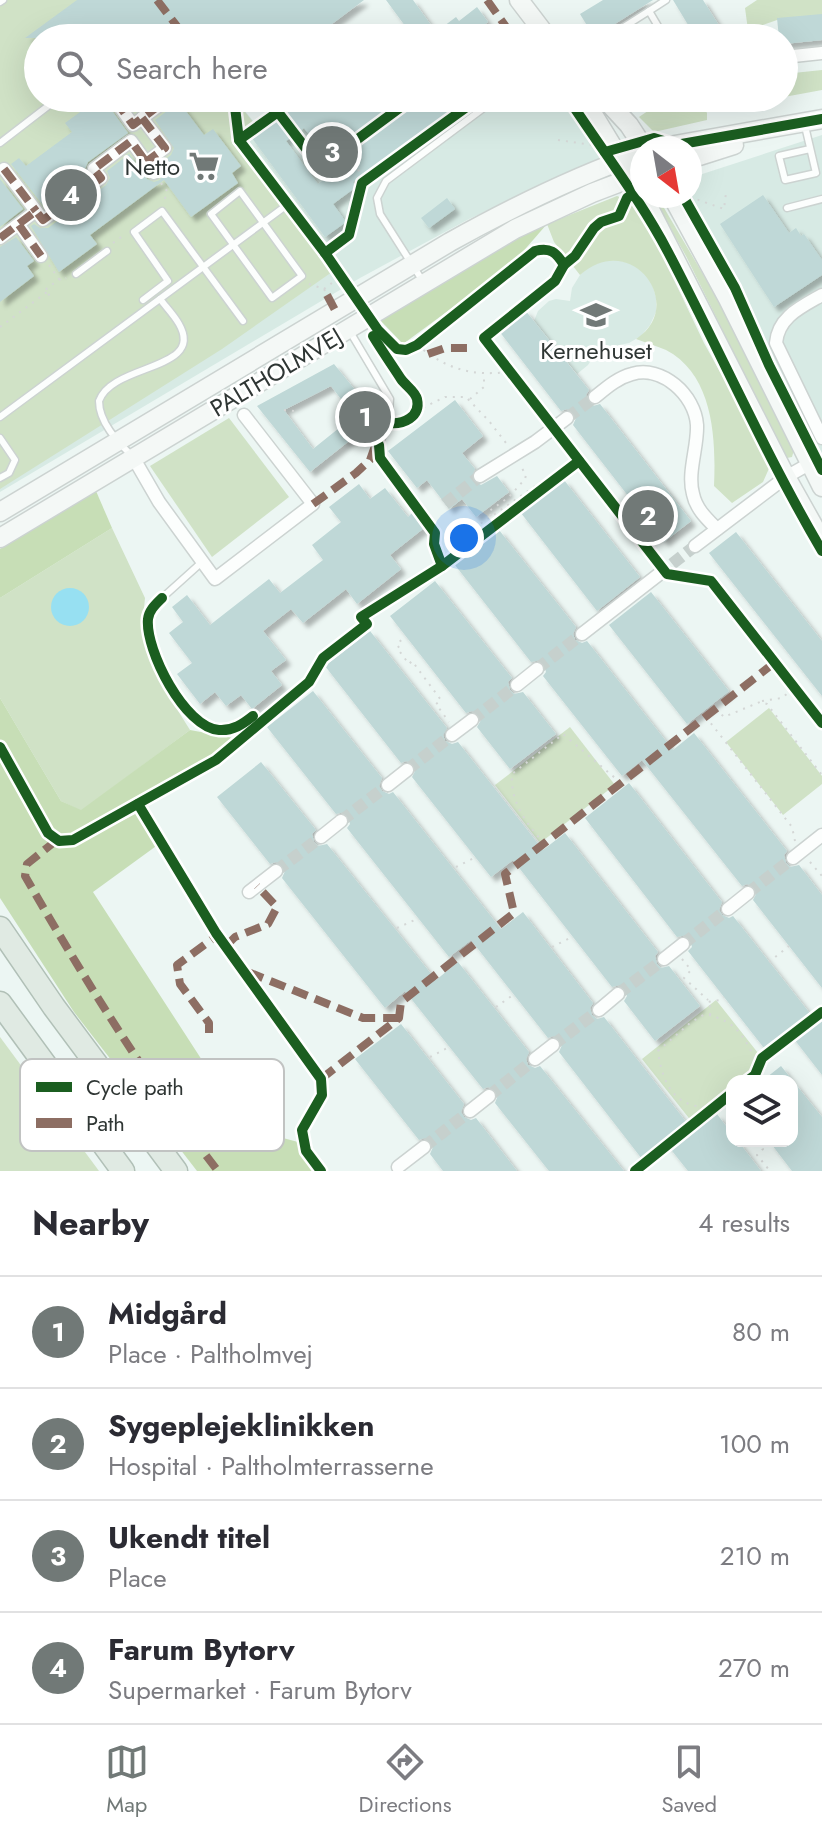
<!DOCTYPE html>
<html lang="en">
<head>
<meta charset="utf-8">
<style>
	:root { --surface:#fff; --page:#f7f7f7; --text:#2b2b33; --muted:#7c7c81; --line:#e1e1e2; --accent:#717977 }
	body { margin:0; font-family:Jost,sans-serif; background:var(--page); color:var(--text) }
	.controls { position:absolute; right:24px; bottom:24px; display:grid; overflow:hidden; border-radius:16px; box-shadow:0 8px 32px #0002 }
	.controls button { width:72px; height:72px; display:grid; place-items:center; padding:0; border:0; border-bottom:2px solid var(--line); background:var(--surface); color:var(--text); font:40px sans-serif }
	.compass { position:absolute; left:630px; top:136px; width:72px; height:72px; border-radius:50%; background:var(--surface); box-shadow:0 8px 32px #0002; rotate:149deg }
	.you { position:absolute; left:464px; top:538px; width:28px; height:28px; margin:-20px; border:6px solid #fff; border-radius:50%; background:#1a73e8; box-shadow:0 0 0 12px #1a73e833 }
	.badge { display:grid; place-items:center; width:52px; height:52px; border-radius:50%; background:var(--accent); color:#fff; font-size:26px; font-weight:700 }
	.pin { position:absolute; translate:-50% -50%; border:4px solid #fff; box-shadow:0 2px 8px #0006 }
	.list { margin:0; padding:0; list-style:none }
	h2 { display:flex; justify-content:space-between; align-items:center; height:104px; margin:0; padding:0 32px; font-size:34px }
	h2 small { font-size:26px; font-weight:400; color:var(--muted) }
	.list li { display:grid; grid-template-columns:52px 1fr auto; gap:24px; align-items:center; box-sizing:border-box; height:112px; padding:0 32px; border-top:2px solid var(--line) }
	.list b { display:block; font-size:30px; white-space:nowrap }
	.list p { margin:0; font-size:26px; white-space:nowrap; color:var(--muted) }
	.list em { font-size:26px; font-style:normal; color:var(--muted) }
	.icon { flex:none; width:44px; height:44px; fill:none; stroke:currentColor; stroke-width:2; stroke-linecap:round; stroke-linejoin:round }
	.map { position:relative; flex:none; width:822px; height:1171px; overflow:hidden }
	.search { position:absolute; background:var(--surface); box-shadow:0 8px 32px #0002; left:24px; right:24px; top:24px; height:88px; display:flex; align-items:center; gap:20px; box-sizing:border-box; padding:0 28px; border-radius:44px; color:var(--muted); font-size:30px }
	.sheet { height:552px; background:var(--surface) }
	nav { display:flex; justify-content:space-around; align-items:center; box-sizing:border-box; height:112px; border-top:2px solid var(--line); background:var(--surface); font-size:22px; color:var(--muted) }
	nav a { display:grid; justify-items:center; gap:4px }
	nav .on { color:var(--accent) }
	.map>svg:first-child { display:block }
	.built { fill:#d7eae4 }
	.green { fill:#d0e2c6 }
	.forest { fill:#c7deb6 }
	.water { fill:#97e0f2 }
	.building { fill:#bfd8d7; fill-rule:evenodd; filter:url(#shadow) }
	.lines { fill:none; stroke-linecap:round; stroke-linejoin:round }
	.street-tunnel { stroke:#c6d0cd; stroke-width:12; stroke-dasharray:12 6; stroke-linecap:butt }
	.lane-casing { stroke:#ccd3d1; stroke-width:9 }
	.street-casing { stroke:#ccd3d1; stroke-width:15 }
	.secondary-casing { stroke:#ccd3d1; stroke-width:21 }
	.highway-casing { stroke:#b1c0b7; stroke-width:25 }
	.path { stroke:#d4d7d6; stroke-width:2; stroke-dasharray:2 6; stroke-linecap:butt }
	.lane { stroke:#fcfefd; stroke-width:6 }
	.street { stroke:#fcfefd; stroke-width:12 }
	.secondary { stroke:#f4f8f6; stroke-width:18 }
	.highway { stroke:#e0eae3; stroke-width:22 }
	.quiet { stroke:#8d6e63; stroke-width:8; stroke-dasharray:16 8; stroke-linecap:butt }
	.cycleway-casing { stroke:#fff; stroke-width:15 }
	.cycleway { stroke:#1b5e20; stroke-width:10 }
	.labels { text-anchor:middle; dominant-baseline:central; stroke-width:6; stroke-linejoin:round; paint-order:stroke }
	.poi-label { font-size:24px; fill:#2f3634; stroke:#fff; text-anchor:end }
	.street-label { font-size:24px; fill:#2f3634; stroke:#fff }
	.key { fill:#fff; stroke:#c1c3c2; stroke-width:2 }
	.key-label { font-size:22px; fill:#2f3634 }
</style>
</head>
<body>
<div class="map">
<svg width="822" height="1171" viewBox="0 0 822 1171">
	<defs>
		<filter id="shadow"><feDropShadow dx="5" dy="5" stdDeviation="2" flood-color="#0004"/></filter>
	</defs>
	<rect width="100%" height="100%" fill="#ecf6f3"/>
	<g class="built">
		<path d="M0 0 38 38V98H234L254 122 287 98H561L602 157 469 219 360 278 0 492Z"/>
		<path d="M822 135V455L772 362 723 256 690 194V178Z"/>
		<path d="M618 260 632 264 644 272 652 284 656 297V312L650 325 641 336 629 343 615 346 601 345 588 365 577 374 534 321 538 311 549 301 556 299 570 301 572 288 580 275 590 266 604 261Z"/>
	</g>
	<g class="green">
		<path d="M0 0H157L38 38V98H234L253 122 241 152 332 272 222 349 0 489Z"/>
		<path d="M757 0H822V17L777 20 748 30 745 8Z"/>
		<path d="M822 70V90L784 97V74Z"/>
		<path d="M667 98H698L707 113V120L654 132 639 117Z"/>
		<path d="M617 196 638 204 704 343 771 464 763 482 732 503 714 486C716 440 714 375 666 350 657 346 646 343 636 339 687 307 633 229 580 275L554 242 547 224Z"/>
		<path d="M652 196H657L730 320 794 450 792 457 787 458 782 451 686 256Z"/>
		<path d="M229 418 289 497 212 557 150 466Z"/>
		<path d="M112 528 145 598 143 619 160 682 190 730 81 811 61 801 0 698V598Z"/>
		<path d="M769 708 822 776V784L783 815 726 742Z"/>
		<path d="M570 727 615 785 540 843 495 785Z"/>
		<path d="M716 1000 766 1063 743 1081H732V1090L692 1122 642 1059Z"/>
		<path d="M0 1037 99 1171H0Z"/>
	</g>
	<g class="forest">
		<path d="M547 224 513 263 403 344 379 319 483 255Z"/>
		<path d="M96 491 112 528 0 598V549Z"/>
		<path d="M0 698 61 801 81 810 190 730 233 738 200 764 70 837 71 847 137 813 159 844 93 892 246 1128 298 1142 320 1171H197L74 1012 0 898Z"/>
	</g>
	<circle class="water" cx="70" cy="607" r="19"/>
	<g class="building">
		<path d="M77 0H364L313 38H25Z"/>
		<path d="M386 0H413L436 32 456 17 459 21 477 7 488 22 467 38H414Z"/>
		<path d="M603 0H653L594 37 580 14Z"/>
		<path d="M673 0H703L727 38H696Z"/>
		<path d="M822 14V40L784 44V38H779L777 18Z"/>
		<path d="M176 98 204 135 213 129 241 166 232 173 238 183 191 217 164 180 90 235 97 244 59 272 31 226 34 224 40 228H48L106 185 110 178 107 171 129 154 147 179 154 182 160 180 163 173 159 164 171 155 174 148 155 120 171 108Z"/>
		<path d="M327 98H403L343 142 340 138 322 151 304 128 300 131 285 110 300 100 306 109 311 105 313 108Z"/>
		<path d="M419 98H467L353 182 356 187 333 204 346 222 325 237 252 138 277 120 290 138 286 141 318 184 354 157 350 152 417 103Z"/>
		<path d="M94 102 100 111 108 105 128 133 88 162 85 169 88 176 45 208 11 164 19 158 26 166 72 132 65 123Z"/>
		<path d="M0 179 23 209 0 227Z"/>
		<path d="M763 195 789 233 796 228 801 236 804 234 822 260V275L774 307 720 224Z"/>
		<path d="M447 198 455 209 429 228 421 218Z"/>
		<path d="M16 237 34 261 27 266 34 276 0 302V247Z"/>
		<path d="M525 310 589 390 586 395 588 402 593 406 600 404 691 521 664 542 573 425 576 418 574 412 567 409 561 411 499 331Z"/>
		<path d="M334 364 378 418 310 472 257 406ZM331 386 354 416 313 449 284 410Z"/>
		<path d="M455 400 483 436 462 453 475 469 472 480 481 485 497 476 509 492 476 517 462 499 449 509 427 480 417 488 388 451Z"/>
		<path d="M564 480 640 577 597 611 521 513Z"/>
		<path d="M359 484 370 499 385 488 408 517 412 513 424 528 390 555 401 569 357 604 346 589 303 623 291 609 263 631 286 660 271 671 282 685 252 709 241 695 226 706 215 692 200 704 177 674 192 663 169 633 183 622 172 607 187 595 210 625 269 579 280 593 323 560 312 545 341 522 329 507Z"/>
		<path d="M499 530 576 627 573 634 575 640 582 643 587 641 673 750 694 733 787 851 784 855 786 863 790 867 799 865 822 895V988L753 900 757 892 754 887 747 884 742 886 642 760 622 776 543 676 546 672 544 664 540 660 531 662 455 565Z"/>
		<path d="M736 532 822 641V696L709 553Z"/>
		<path d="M435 581 512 678 508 682 510 690 514 694 523 692 556 734 510 769 477 727 481 720 479 714 472 711 466 713 390 616Z"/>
		<path d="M651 592 729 691 687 724 609 625Z"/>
		<path d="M370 631 447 728 443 735 445 741 452 744 458 742 543 850 565 833 658 952 655 956 657 964 661 968 669 966 700 1006 655 1041 624 1001 627 996 625 989 620 985 612 987 513 860 491 877 412 777 416 769 414 764 406 761 401 763 325 666Z"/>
		<path d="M313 691 382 778 379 786 382 791 389 794 393 792 501 929 523 912 593 1003 590 1008 592 1015 597 1019 604 1017 694 1132 717 1114 732 1134V1141H738L761 1171H688L665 1142 642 1159 559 1052 562 1045 560 1039 553 1036 548 1038 471 940 449 957 347 828 350 824 348 816 344 812 336 814 267 727Z"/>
		<path d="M261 762 316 830 312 834 314 842 318 846 327 844 436 980 458 962 529 1052 526 1059 528 1065 535 1068 540 1066 624 1171H549L495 1103 498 1095 496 1090 488 1087 483 1089 405 991 385 1008 282 878 285 871 283 865 276 862 270 864 217 797Z"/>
		<path d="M629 783 722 902 719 910 722 915 729 918 733 916 816 1021 822 1017V1075L787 1030 764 1048 688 951 692 947 690 939 686 935 677 937 585 818Z"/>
		<path d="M401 1024 464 1104 461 1112 464 1117 471 1120 476 1118 517 1171H443L430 1154 433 1147 431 1141 424 1138 419 1140 355 1059Z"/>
		<path d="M781 1066 822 1117V1171H792L769 1141H792V1081H762Z"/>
	</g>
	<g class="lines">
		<g class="street-tunnel">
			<path d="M567 418 595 397"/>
			<path d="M445 504 480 476"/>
			<path d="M658 575 695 546"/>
			<path d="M537 669 582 634"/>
			<path d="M472 720 517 685"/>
			<path d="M407 770 452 735"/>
			<path d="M341 821 388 785"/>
			<path d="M276 871 321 837"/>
			<path d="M748 893 793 858"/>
			<path d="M683 944 728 909"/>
			<path d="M618 994 664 959"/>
			<path d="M553 1045 599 1010"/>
			<path d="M489 1096 535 1059"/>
			<path d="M424 1147 470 1111"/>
		</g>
		<g class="lane-casing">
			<g id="lane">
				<path d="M0 2 3 0"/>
				<path d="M649 11 666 0"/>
				<path d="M496 38 508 29"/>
				<path d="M625 38 619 30 649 11 665 38"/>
				<path d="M35 80 38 84"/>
				<path d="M805 126 816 173 785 180 779 156 810 149"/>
				<path d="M239 140 278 112 320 167 413 98"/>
				<path d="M0 143 52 103 49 98"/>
				<path d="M240 191 302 276 272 298 211 214Z"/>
				<path d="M787 208 822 199"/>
				<path d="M76 274 107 251"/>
				<path d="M422 280 380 214 377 198 386 181 497 98"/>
				<path d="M143 300 168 281 134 232 162 211 243 321"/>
				<path d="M349 330 390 399 388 423 379 445"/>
				<path d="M0 417 287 205"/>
				<path d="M0 438 15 460 9 473 0 478"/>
				<path d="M131 455C117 441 99 422 99 401 112 363 206 371 179 324 174 315 166 307 160 299"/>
				<path d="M162 598 202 562"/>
			</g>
		</g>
		<g class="street-casing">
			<g id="street">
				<path d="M784 57 822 53"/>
				<path d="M115 100 133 125 165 101"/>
				<path d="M142 118 165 148 146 162"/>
				<path d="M4 169 36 211"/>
				<path d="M19 225 41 256"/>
				<path d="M0 238 36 211 43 220 101 178 94 169 131 141 154 173"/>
				<path d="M822 295C801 307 778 317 776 343L822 438"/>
				<path d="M595 397C606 388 617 378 632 374 662 365 695 395 697 425 698 447 687 473 693 494 696 509 707 519 717 529"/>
				<path d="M133 457 159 502 215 579 313 504 244 415"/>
				<path d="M480 476 535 442 567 418"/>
				<path d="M695 546 786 477 809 464"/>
				<path d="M582 634 658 575"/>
				<path d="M517 685 537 669"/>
				<path d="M452 735 472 720"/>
				<path d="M388 785 407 770"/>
				<path d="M321 837 341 821"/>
				<path d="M793 858 822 835"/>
				<path d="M249 892 276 871"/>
				<path d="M728 909 748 893"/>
				<path d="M664 959 683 944"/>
				<path d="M599 1010 618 994"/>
				<path d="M535 1059 553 1045"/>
				<path d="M470 1111 489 1096"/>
				<path d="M398 1167 424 1147"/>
			</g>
		</g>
		<g class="secondary-casing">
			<g id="secondary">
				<path d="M519 0 548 38"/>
				<path d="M583 98 625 167"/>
				<path d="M604 98 629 125 644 148"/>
				<path d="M658 148 822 119"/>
				<path d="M690 159 734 145"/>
				<path d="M643 196 786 477 822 541"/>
				<path d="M672 196 728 299 822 487"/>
				<path d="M0 512 450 242C511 208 576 176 642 153"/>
				<path d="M0 538 515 229 592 193 642 174"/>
			</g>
		</g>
		<g class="highway-casing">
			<g id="highway">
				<path d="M0 928 54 1007 176 1171"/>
				<path d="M0 1003 123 1171"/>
			</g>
		</g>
		<g class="path">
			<path d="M606 38 611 35"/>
			<path d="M61 101 103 100"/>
			<path d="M558 140 593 145"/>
			<path d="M348 157 366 180"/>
			<path d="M161 183 167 191 164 202"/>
			<path d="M690 197 724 209 726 193"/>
			<path d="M113 243 124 235"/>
			<path d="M49 265 59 279 45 290 50 296"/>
			<path d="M59 279 62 281 66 278"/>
			<path d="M309 284 324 289 327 295"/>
			<path d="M324 289 341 276"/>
			<path d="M0 327 47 292"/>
			<path d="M417 345C448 370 471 376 510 372"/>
			<path d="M470 399 484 387V376"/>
			<path d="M284 410 295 411"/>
			<path d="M416 411 445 397H466L489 421 506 443"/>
			<path d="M491 516 488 512 509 497 525 479 526 475 520 465"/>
			<path d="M494 527 500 523"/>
			<path d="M461 537 544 480 549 484"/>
			<path d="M400 640 402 644 397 648 409 664 412 661 441 700 436 704 449 722"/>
			<path d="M762 701 782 698 794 688"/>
			<path d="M716 709 724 717 760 702 767 704 822 775"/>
			<path d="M706 717 792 827 795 841"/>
			<path d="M544 843C526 824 510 801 512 774L563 734 621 783"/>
			<path d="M810 862 822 876"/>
			<path d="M456 867 474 858"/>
			<path d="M397 928 417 919"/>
			<path d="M552 947 572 937"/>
			<path d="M682 959 691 970 684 978 708 1000"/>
			<path d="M769 962 789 946"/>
			<path d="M496 1007 513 995"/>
			<path d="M710 1015 711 1008 707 1002 720 1000 724 997"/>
			<path d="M430 1057 449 1047"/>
			<path d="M725 1099 732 1108"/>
			<path d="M712 1109C705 1107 699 1107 692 1105 668 1098 661 1073 658 1051L690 1023 705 1014C739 1022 744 1037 759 1067"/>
			<path d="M752 1141 754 1143 757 1141 763 1149 757 1155 770 1171"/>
		</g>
		<use href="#lane" class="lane"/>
		<use href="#street" class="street"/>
		<use href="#secondary" class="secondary"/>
		<use href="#highway" class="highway"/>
		<g class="quiet">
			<path d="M157 0 186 38"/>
			<path d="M487 0 514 38"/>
			<path d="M115 100 133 125 165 101"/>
			<path d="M142 118 165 148 146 162"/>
			<path d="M4 169 36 211"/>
			<path d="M19 225 41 256"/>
			<path d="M0 238 36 211 43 220 101 178 94 169 131 141 154 173"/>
			<path d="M327 295 335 310"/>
			<path d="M428 354 445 348H470"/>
			<path d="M313 504 356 473 370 460 375 446"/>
			<path d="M57 840 27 864 25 876C83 977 146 1079 218 1171"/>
			<path d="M226 946 235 937 268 924 277 907 257 886"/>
			<path d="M248 972 363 1018H399"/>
			<path d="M209 1033V1023L180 984 177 965 218 935"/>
			<path d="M321 1079 399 1018 401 1002 514 913 505 874 774 663"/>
		</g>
		<g class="cycleway-casing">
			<g id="cycleway">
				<path d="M228 98 235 107 239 140 325 253 378 330 397 349 406 350 417 345 535 251C550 247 556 252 564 265"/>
				<path d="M568 98C601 149 639 197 668 252 720 351 765 454 822 551"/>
				<path d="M239 140 278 112 320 167 413 98"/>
				<path d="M605 152 654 138 676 145 822 119"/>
				<path d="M642 188 627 198 619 216 601 222 594 228 575 256 564 265 555 281 484 338 667 574 711 581 822 723"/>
				<path d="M683 196 735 288 769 365 822 470"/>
				<path d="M325 253 349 235 362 183 479 98"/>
				<path d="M373 336C382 351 392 365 401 379 406 386 415 391 417 399 421 417 403 425 388 423"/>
				<path d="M379 445 380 458 435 533 434 544 442 566"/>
				<path d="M162 598C156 604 149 610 148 619 145 650 185 728 219 730 233 731 243 724 253 716"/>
				<path d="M0 747 48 833 59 841 73 840 216 760 309 682 323 658 367 624 361 617 442 566 579 461"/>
				<path d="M138 804 216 933 321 1079 322 1095 302 1130 306 1151 321 1171"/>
				<path d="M747 1081 755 1075 762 1058 822 1012"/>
				<path d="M635 1171 732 1093"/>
			</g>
		</g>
		<use href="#cycleway" class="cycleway"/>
	</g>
	<defs>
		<g id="supermarket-bare" transform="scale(2.4)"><path d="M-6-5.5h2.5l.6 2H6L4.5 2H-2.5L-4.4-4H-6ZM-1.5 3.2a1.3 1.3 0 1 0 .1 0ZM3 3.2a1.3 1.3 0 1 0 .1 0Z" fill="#717977" stroke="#fff" stroke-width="2.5" paint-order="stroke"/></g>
		<g id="school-bare" transform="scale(2.4)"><path d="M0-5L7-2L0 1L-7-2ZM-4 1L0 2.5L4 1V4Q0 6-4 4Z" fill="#717977" stroke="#fff" stroke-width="2.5" paint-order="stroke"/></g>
	</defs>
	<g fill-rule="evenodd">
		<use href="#supermarket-bare" x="204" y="166"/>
		<use href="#school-bare" x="596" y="315"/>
	</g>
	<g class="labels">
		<g class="poi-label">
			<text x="180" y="166">Netto</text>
			<text x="596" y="350" text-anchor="middle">Kernehuset</text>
		</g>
		<g class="street-label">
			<text transform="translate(276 372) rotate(-31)">PALTHOLMVEJ</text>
		</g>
	</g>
	<rect x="20" y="1059" width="264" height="92" rx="12" class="key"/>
	<rect x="36" y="1082" width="36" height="10" fill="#1b5e20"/>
	<rect x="36" y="1118" width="36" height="10" fill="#8d6e63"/>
	<g class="key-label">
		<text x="86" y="1095">Cycle path</text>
		<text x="86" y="1131">Path</text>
	</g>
</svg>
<div class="controls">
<button><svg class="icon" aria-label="layers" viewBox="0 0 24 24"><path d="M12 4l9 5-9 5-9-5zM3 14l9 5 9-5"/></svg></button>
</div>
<svg class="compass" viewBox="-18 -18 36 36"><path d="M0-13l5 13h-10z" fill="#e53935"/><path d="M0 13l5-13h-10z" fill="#7c7c81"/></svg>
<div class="you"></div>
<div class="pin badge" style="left:365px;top:417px">1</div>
<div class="pin badge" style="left:648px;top:516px">2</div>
<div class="pin badge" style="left:332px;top:152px">3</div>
<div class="pin badge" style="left:71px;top:195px">4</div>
<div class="search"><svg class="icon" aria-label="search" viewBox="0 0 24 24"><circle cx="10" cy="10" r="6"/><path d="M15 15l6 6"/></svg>Search here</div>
</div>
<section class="sheet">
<h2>Nearby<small>4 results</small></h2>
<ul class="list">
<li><span class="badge">1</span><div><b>Midgård</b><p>Place · Paltholmvej</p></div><em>80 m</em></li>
<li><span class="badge">2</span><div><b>Sygeplejeklinikken</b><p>Hospital · Paltholmterrasserne</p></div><em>100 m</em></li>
<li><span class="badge">3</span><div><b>Ukendt titel</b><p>Place</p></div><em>210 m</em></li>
<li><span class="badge">4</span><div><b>Farum Bytorv</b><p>Supermarket · Farum Bytorv</p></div><em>270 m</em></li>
</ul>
</section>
<nav>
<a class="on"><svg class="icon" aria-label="map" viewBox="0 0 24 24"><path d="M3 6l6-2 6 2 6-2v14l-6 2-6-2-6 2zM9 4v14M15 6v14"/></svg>Map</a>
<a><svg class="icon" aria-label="directions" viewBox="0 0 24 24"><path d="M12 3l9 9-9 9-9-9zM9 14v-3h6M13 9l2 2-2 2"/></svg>Directions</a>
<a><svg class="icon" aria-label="saved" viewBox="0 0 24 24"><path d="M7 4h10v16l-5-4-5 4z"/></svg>Saved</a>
</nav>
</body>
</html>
